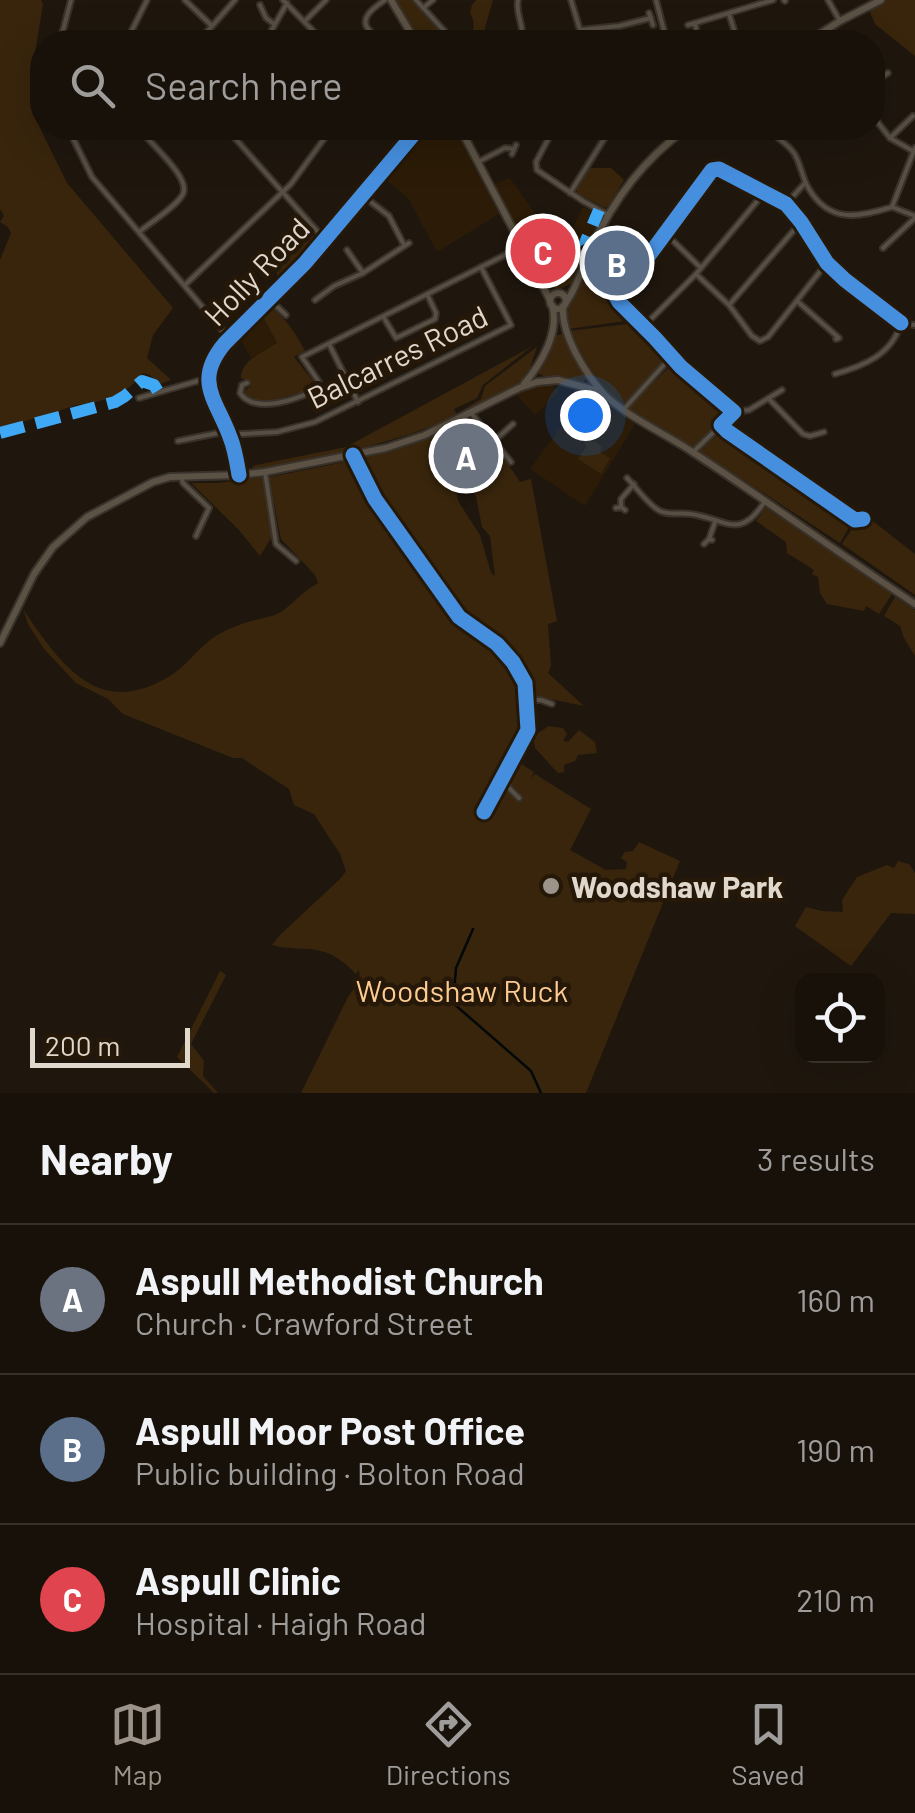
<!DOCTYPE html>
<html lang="en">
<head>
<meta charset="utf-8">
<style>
	:root { --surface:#17110a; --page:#201a13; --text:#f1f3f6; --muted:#9e9d9c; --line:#36312b; --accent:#9c948a }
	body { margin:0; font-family:Barlow,sans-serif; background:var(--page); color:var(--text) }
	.controls { position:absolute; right:30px; bottom:30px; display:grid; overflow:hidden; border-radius:20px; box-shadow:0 10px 40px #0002 }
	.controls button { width:90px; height:90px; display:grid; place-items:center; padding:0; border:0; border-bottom:2px solid var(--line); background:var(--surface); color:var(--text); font:50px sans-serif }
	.scale { position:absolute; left:30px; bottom:25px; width:160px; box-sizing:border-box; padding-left:10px; border:5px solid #e0d7cd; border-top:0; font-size:28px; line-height:35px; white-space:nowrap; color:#e0d7cd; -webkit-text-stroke:8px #251808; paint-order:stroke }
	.you { position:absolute; left:585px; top:415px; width:35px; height:35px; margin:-25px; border:8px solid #fff; border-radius:50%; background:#1a73e8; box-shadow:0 0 0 15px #1a73e833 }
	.badge { display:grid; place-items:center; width:65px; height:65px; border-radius:50%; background:var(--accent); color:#fff; font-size:32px; font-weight:700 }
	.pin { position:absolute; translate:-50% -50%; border:5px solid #fff; box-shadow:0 2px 10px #0006 }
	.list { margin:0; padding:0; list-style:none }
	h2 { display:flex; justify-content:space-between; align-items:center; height:130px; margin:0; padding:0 40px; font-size:42px }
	h2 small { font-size:32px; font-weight:400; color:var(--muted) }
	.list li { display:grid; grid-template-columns:65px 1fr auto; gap:30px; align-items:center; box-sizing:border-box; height:150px; padding:0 40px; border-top:2px solid var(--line) }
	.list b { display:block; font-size:38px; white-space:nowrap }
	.list p { margin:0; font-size:32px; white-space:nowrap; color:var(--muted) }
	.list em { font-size:32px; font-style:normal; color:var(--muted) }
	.icon { flex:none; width:55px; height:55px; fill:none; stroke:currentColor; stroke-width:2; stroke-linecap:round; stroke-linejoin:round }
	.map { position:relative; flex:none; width:915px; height:1093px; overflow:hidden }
	.search { position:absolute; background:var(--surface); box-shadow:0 10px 40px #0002; left:30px; right:30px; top:30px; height:110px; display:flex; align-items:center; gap:25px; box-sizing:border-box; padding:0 35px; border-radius:40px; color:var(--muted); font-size:38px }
	.sheet { height:580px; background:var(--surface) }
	nav { display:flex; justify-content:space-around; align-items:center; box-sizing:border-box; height:140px; border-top:2px solid var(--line); background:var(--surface); font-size:28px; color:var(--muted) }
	nav a { display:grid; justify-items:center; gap:5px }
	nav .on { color:var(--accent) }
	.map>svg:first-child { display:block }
	.built { fill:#2b1b07 }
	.green { fill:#38250c }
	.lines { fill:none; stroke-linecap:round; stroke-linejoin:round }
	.stream { stroke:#030809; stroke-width:2.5 }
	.minor-casing { stroke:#38322a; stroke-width:8 }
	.secondary-casing { stroke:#38322a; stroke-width:10 }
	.minor { stroke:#574e44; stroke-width:4 }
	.secondary { stroke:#5b5144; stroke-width:6 }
	.quiet { stroke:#3fa9f5; stroke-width:12; stroke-dasharray:25 12; stroke-linecap:butt }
	.cycleway-casing { stroke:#251808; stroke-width:21 }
	.cycleway { stroke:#468fdf; stroke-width:15 }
	.poi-dot { fill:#9c948a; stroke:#251808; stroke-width:4 }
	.labels { text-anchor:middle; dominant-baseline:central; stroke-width:9; stroke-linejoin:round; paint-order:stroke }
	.street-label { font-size:30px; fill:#e0d7cd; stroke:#251808 }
	.poi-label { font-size:30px; font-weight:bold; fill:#e0d7cd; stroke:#251808; text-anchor:start }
	.park-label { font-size:30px; fill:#fdcb91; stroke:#251808 }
</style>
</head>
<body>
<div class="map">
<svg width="915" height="1093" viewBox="0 0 915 1093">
	<rect width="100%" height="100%" fill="#1f170e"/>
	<g class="built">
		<path d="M426 128H455L499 214 437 252 408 198 384 179Z"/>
		<path d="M510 178 539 219 544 223 520 235 492 185Z"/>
		<path d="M583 207 611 220 601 249 617 255V276L609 277 595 254 583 258 569 252 564 247Z"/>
		<path d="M261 313 277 343 251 358 239 337Z"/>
		<path d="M538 384 552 385 559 392 535 415 516 394Z"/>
		<path d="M586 393 635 424 585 506 530 469Z"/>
	</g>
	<g class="green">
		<path d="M0 0H41L43 4 34 59 39 126 67 183 173 308 153 335 147 358 171 380 160 384 150 375 143 373C129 393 102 403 77 405L0 429V260L11 233 8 227 0 222 4 216 0 209Z"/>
		<path d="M391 0H416L448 35 464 42H416Z"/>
		<path d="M476 0H493L485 27V40L491 42H468C474 35 476 21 470 13L472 5Z"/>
		<path d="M884 0H915V56L875 24 868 7Z"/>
		<path d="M590 168H611L624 180 609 205 605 208 577 193V189Z"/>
		<path d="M310 232 316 239V245L279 283 273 257 277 253 286 257 288 250Z"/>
		<path d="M550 233 552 234 550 240 536 245 538 250 535 252 539 262H546L567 252 583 258 572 283 560 289 547 286 525 245Z"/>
		<path d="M588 263H594L616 304 633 320 568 329 567 311Z"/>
		<path d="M269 306C286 318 295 332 305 351L294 357 313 381 315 388C301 392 260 408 248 398 246 396 245 393 244 391L251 386 250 382 241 378C241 360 263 352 277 343L262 315Z"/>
		<path d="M636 323 656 342 667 359 622 405C598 384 584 359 569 331Z"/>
		<path d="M562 334 565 335 588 374 583 383 579 385 549 379 538 373 537 367 552 337Z"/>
		<path d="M531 347 483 385 477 398 454 409 458 416C393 444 325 457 255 471L252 466 346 447Z"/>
		<path d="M537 347 528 374 518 384 465 412 463 410 481 399 485 386Z"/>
		<path d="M671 365H675L728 413 727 418 693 447 627 409Z"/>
		<path d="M592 417 593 428 588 430 590 442H596L602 447 600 452 610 458 601 474 578 459 586 447 577 423 581 418Z"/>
		<path d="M723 430 852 522 840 543 699 451Z"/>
		<path d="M436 435 451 451 458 501 480 535 491 573 495 576 490 536 482 527 476 497 462 472 504 458 520 482 531 479 557 621 548 624 551 666 548 673 584 706 531 695 529 681 522 682 525 683 528 730 504 778 509 781V774L518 762 534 772 531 778 535 774 591 809 570 850 606 870 626 869 627 862 621 858 625 852 633 851 639 842 680 861 586 1093H301L348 997 360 980 359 970 356 974C346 964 335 954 321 951 306 947 289 950 272 945L281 934 340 879 346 871 340 854 314 814 294 805 289 789 242 758H233L123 714 108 699 76 683 44 649 28 624 23 609C62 667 101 723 176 672 188 663 197 650 210 640 223 631 236 625 252 621 261 618 273 617 281 612 294 603 304 590 318 583L315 575 281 539 269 477C326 466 381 456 436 435Z"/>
		<path d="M264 477 273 535 260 556 239 530 191 483H218Z"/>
		<path d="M766 507 892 594 879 614 866 606 864 611 827 604 820 593 818 577 812 574 814 570 787 553 786 542 756 521Z"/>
		<path d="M870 519 915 554V595L842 544 854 526Z"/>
		<path d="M895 597 915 610V656L904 638 900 626 884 616Z"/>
		<path d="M549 726 563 728 567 734 563 741 568 742 579 730 595 742 597 753 578 755 575 761 564 765V772L558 773 535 748 534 742 528 741 531 733H538Z"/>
		<path d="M898 861 909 864 915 873V914L891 913 851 966 795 926 806 907 822 911 843 912 842 900 857 877 887 865 894 868Z"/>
		<path d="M220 971 226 975 191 1044 204 1061 203 1076 218 1093H214L177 1057Z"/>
	</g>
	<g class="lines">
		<path class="stream" d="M473 929 456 968 453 1003 531 1071 541 1093"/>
		<g class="minor-casing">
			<g id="minor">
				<path d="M185 0 211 25"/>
				<path d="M283 0 324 42"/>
				<path d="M416 0 448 35"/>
				<path d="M518 0C515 17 526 24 520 42"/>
				<path d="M571 0 580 30 581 42"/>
				<path d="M656 0 667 42"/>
				<path d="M784 0 785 1"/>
				<path d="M828 0 840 21"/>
				<path d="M260 5 266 18 274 24"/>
				<path d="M423 8 433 0"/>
				<path d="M649 13 653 25"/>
				<path d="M729 14 738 42"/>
				<path d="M305 21 326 0"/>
				<path d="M695 23 773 0"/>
				<path d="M688 25 695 23 696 28"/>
				<path d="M580 30 619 26 651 18"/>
				<path d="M60 42 71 0"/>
				<path d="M129 42 132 30 147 0"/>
				<path d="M198 42 235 0"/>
				<path d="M265 42 287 3"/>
				<path d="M383 42C381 38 376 36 371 32 356 19 375 7 385 0"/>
				<path d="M872 83 888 73"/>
				<path d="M872 115 890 138 913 151"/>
				<path d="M68 128 92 177 228 337"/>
				<path d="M226 128 325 240"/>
				<path d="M554 128 536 162 537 170 583 201 608 215"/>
				<path d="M666 128 675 136"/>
				<path d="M764 128C774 135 786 142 794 153 801 164 802 178 809 189 830 224 859 217 892 207"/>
				<path d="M890 138 913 116"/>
				<path d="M512 154 516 145"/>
				<path d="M478 162 505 148 514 149"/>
				<path d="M570 193 611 128"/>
				<path d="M362 195 389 216 403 243"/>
				<path d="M786 204 805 183"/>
				<path d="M892 207 915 148"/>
				<path d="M892 207 915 216"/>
				<path d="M139 232C150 223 177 206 183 194 191 177 149 143 139 128"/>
				<path d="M666 234 701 268"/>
				<path d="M883 248 915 218"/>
				<path d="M347 250 363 273"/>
				<path d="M280 253 311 225"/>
				<path d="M591 255 595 258 619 302 655 338 681 367 734 412 721 425 727 431 855 520 863 519"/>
				<path d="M647 258 712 170 719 169 786 204 801 222 827 263 845 280 901 323"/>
				<path d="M696 274 729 305 752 336 760 341 768 337 826 264"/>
				<path d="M185 285 291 184 332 128"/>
				<path d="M270 300 286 315"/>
				<path d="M315 300 334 286 363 273 409 243"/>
				<path d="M797 301 839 338 836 339"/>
				<path d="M729 305 801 222"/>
				<path d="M384 318 396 338 435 319 436 313 427 294"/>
				<path d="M901 323 915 325"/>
				<path d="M643 327 696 274 764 193"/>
				<path d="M329 344 358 402"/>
				<path d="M835 374C863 366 892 355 901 323"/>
				<path d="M247 383 242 385 240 393C255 415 298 399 317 389L319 382 302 357 521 247"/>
				<path d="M139 398 208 378"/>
				<path d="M769 399 803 434 810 436 824 432"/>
				<path d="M624 409 671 357"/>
				<path d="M734 412 749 410 782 390"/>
				<path d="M471 413 511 462"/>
				<path d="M178 441 218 433 243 434 277 432 315 422 511 325 481 267"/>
				<path d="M494 441 513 424"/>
				<path d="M693 452 721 425"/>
				<path d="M353 455 375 499 459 617 497 644 513 662 525 683 528 730 484 812"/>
				<path d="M265 472 276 544 296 561"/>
				<path d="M239 475C237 463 235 449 230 437 216 399 193 381 225 343L305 263 419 128"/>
				<path d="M181 476 183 483 209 508 196 536"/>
				<path d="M627 478C637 488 648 505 660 511 671 516 680 512 691 514 726 519 740 541 765 501"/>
				<path d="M621 507V499L634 484"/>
				<path d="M616 508 621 507 625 510"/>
				<path d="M709 539 715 522"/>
				<path d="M704 544 709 539 712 540"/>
				<path d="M527 700H541L552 704"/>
				<path d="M504 778 509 788 519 798"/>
			</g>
		</g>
		<g class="secondary-casing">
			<g id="secondary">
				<path d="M391 0 416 42"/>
				<path d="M807 42 840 21 881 0"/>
				<path d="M460 128 550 300"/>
				<circle cx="558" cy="301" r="8"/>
				<path d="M565 304C577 288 583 266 591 248 614 199 643 160 687 128"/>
				<path d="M563 306C561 335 585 373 604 394 627 417 666 434 694 453 769 502 841 555 915 604"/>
				<path d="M524 384C541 364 560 332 552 305"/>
				<path d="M0 643 34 574 53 547 87 517 153 482 170 477 239 475 265 472 386 448 425 435 519 388 537 382 558 380 602 392"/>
			</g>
		</g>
		<use href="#minor" class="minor"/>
		<use href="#secondary" class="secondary"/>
		<g class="quiet">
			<path d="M578 259 599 210"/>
			<path d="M0 433 115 402 125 396 142 381 154 385 159 393"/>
		</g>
		<g class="cycleway-casing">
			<g id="cycleway">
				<path d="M588 254 595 258 619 302 655 338 681 367 734 412 721 425 727 431 855 520 863 519"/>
				<path d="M647 258 712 170 719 169 786 204 801 222 827 263 845 280 901 323"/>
				<path d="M353 455 375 499 459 617 497 644 513 662 525 683 528 730 484 812"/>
				<path d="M239 475C237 463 235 449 230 437 216 399 193 381 225 343L305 263 419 128"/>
			</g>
		</g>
		<use href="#cycleway" class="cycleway"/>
	</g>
	<circle class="poi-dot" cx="551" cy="886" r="10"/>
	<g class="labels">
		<g class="street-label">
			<text transform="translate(256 271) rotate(-46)">Holly Road</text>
			<text transform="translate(397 356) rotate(-26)">Balcarres Road</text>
		</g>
		<g class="poi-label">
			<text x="571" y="886">Woodshaw Park</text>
		</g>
		<g class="park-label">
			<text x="462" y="990">Woodshaw Ruck</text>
		</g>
	</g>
</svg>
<div class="controls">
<button><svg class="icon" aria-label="locate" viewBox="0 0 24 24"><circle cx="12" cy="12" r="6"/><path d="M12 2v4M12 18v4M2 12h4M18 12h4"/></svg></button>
</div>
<div class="scale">200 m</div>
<div class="you"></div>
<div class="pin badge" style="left:466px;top:456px;background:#6b7280">A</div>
<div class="pin badge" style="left:617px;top:263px;background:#5c6f8a">B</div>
<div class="pin badge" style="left:543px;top:251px;background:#e0444e">C</div>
<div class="search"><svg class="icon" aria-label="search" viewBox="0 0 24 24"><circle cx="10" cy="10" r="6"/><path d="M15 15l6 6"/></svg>Search here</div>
</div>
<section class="sheet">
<h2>Nearby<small>3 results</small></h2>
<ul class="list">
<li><span class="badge" style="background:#6b7280">A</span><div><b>Aspull Methodist Church</b><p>Church · Crawford Street</p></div><em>160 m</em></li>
<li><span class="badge" style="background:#5c6f8a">B</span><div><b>Aspull Moor Post Office</b><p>Public building · Bolton Road</p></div><em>190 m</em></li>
<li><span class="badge" style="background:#e0444e">C</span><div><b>Aspull Clinic</b><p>Hospital · Haigh Road</p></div><em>210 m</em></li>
</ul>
</section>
<nav>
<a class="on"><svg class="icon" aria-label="map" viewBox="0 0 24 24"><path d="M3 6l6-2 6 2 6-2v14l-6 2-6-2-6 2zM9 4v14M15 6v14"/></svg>Map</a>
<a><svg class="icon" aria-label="directions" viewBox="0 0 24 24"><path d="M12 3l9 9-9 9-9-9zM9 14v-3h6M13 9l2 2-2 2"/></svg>Directions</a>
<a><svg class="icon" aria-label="saved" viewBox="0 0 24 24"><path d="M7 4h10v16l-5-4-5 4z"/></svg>Saved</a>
</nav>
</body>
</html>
